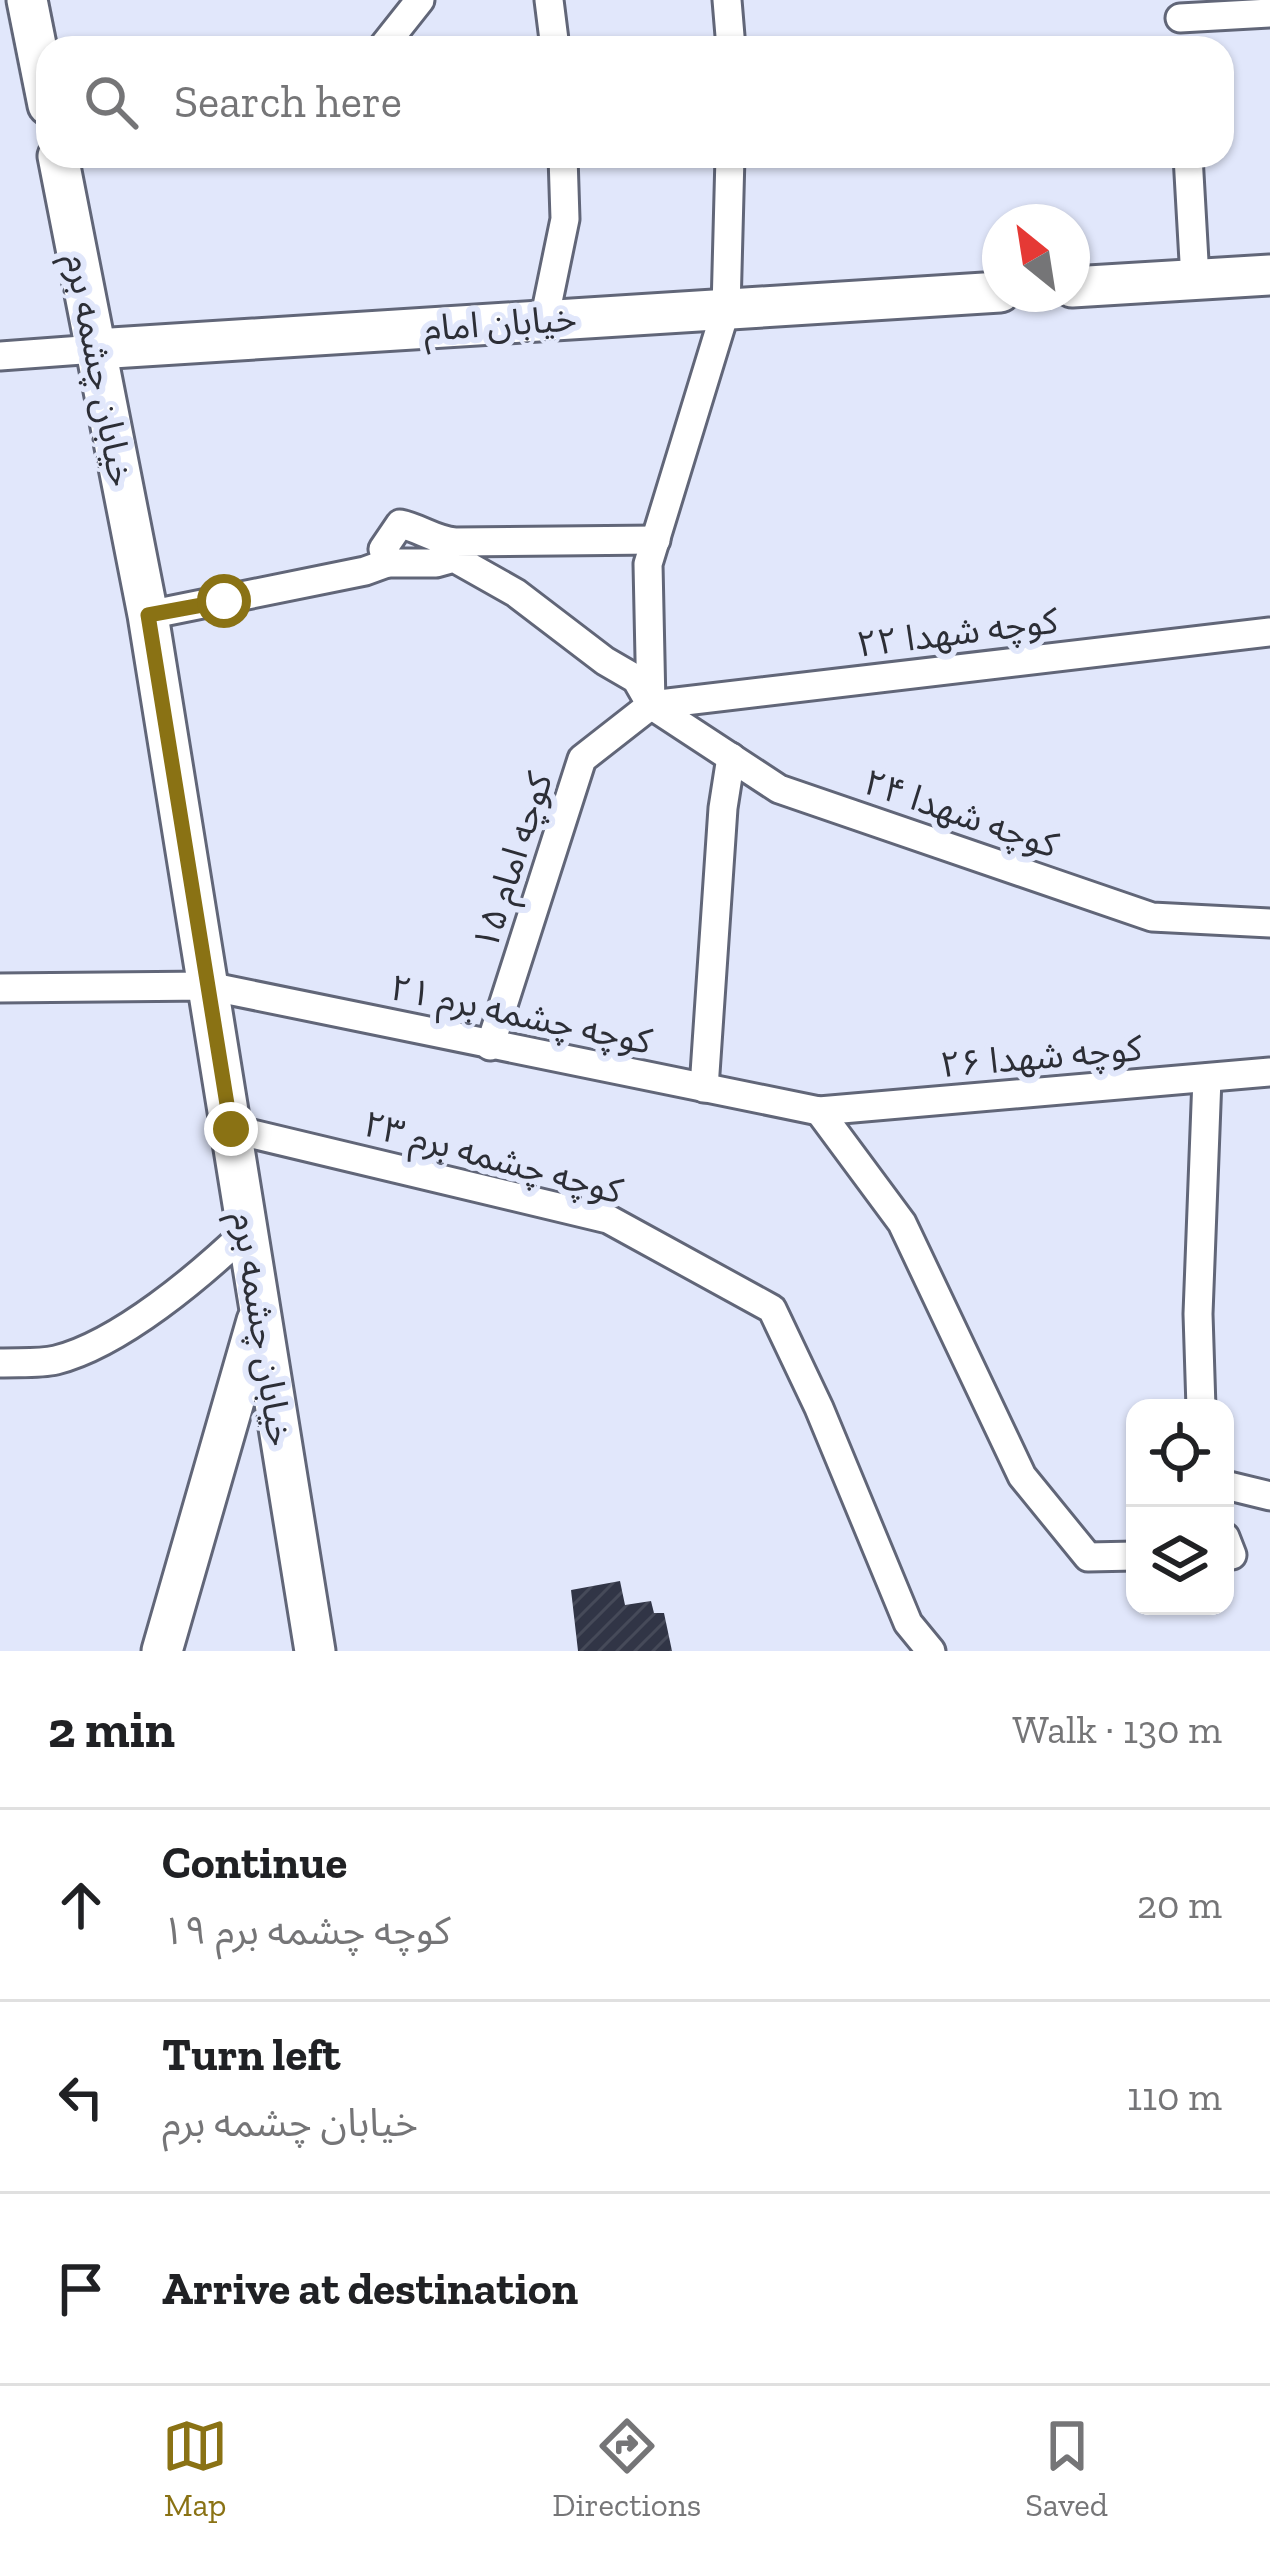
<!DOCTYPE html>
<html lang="en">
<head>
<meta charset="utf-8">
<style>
	:root { --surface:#fff; --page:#f2f2f2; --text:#202124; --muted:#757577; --line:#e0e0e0; --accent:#8a7214 }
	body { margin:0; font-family:"Zilla Slab","Noto Sans Arabic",serif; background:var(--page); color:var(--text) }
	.controls { position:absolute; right:36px; bottom:36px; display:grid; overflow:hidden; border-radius:24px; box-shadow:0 3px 9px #0004 }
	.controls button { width:108px; height:108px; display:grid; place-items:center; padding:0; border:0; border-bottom:3px solid var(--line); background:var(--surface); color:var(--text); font:60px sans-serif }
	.compass { position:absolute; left:982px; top:204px; width:108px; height:108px; border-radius:50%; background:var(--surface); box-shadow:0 3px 9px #0004; rotate:330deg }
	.stop { position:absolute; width:36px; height:36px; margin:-27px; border:9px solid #8a7214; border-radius:50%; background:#fff }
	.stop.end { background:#8a7214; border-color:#fff; box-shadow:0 3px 12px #0008 }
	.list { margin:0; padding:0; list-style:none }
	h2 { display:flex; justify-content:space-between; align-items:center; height:156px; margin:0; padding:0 48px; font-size:51px }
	h2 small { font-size:39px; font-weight:400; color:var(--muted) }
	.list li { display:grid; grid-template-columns:78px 1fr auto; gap:36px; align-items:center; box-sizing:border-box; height:192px; padding:0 48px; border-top:3px solid var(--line) }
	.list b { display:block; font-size:45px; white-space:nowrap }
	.list p { margin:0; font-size:39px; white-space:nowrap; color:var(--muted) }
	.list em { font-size:39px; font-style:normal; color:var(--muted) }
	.icon { flex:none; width:66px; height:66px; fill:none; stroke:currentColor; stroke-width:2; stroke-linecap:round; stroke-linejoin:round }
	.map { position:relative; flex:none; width:1270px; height:1651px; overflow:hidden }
	.search { position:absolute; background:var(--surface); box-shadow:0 3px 9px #0004; left:36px; right:36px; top:36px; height:132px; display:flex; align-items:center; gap:30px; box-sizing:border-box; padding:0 42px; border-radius:36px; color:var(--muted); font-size:45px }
	.sheet { height:732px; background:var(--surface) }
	nav { display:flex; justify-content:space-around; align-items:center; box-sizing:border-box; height:168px; border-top:3px solid var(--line); background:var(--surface); font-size:33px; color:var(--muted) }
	nav a { display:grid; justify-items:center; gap:6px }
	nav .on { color:var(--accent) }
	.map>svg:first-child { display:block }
	.building { fill:url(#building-hatch) }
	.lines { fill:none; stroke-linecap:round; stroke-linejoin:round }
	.street-casing { stroke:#616678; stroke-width:33 }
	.secondary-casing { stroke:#616678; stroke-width:45 }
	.street { stroke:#fff; stroke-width:27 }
	.secondary { stroke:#fff; stroke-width:39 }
	.route { stroke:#8a7214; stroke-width:15 }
	.labels { text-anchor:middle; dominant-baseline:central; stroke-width:12; stroke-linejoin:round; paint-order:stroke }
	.street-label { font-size:36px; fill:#2c2e36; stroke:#e1e7fb }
</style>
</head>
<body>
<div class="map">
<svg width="1270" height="1651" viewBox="0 0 1270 1651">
	<defs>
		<pattern id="building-hatch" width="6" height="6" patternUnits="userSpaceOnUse" patternTransform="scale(3)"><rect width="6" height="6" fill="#313546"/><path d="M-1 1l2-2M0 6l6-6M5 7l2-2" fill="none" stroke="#464a59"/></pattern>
	</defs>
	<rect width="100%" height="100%" fill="#e1e7fb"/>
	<path class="building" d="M620 1581 625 1605 651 1601 654 1613H664L672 1651H578L571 1590Z"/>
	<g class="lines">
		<g class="street-casing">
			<g id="street">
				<path d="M549 0 555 48"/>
				<path d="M727 0 731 48"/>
				<path d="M1180 18 1270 13"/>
				<path d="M382 48 420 0"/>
				<path d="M1188 156 1195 279"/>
				<path d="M544 321 565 219 563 156"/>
				<path d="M0 356 96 349"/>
				<path d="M656 540 455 542C434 540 420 528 400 524L383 549 387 563H436L454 558 516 593 605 661 636 679 651 705 779 789 1152 917 1270 923"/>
				<path d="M148 615 365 571 387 563"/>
				<path d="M651 705 1270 632"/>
				<path d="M0 988 208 986 819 1111 1270 1072"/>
				<path d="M490 1046 582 759 651 705 648 564 726 309 730 156"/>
				<path d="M704 1088 723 808 731 757"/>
				<path d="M819 1111 902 1223 1022 1476 1088 1557 1135 1556"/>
				<path d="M231 1129 608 1219 772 1309 819 1408 908 1623 931 1651"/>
				<path d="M0 1363C18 1362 39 1364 56 1360 120 1344 201 1275 248 1230"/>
				<path d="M1201 1408 1198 1314 1207 1078"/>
				<path d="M1225 1485 1270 1496"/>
				<path d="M1225 1537 1232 1555H1225"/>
			</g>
		</g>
		<g class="secondary-casing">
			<g id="secondary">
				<path d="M27 0 48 105"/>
				<path d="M58 156 148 615 315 1651"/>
				<path d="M1072 287 1270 275"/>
				<path d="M96 349 1000 292"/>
				<path d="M162 1651 257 1321"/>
			</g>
		</g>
		<use href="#street" class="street"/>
		<use href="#secondary" class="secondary"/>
	</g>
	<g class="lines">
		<path class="route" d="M224 601 148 615 231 1129"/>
	</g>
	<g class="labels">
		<g class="street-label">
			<text transform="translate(500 323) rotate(-4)">خیابان امام</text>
			<text transform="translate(100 370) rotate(79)">خیابان چشمه برم</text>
			<text transform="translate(957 632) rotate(-7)">کوچه شهدا ۲۲</text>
			<text transform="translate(961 813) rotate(19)">کوچه شهدا ۲۴</text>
			<text transform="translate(512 861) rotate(-72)">کوچه امام ۱۵</text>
			<text transform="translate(521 1014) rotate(12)">کوچه چشمه برم ۲۱</text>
			<text transform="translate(1041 1056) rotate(-5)">کوچه شهدا ۲۶</text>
			<text transform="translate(493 1157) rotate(15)">کوچه چشمه برم ۲۳</text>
			<text transform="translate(263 1329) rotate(81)">خیابان چشمه برم</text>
		</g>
	</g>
</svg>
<div class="controls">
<button><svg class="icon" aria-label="locate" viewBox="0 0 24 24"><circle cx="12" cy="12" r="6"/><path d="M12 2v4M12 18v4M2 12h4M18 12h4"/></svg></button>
<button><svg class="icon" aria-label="layers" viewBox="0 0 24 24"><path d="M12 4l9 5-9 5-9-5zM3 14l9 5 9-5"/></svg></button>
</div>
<svg class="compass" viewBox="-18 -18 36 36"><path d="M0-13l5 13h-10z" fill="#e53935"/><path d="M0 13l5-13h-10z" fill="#757577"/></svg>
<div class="stop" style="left:224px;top:601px"></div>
<div class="stop end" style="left:231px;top:1129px"></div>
<div class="search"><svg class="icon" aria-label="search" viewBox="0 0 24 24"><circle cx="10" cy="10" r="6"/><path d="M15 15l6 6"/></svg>Search here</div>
</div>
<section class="sheet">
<h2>2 min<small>Walk · 130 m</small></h2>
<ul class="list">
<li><svg class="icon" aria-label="ahead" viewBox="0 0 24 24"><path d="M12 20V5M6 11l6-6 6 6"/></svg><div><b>Continue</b><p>کوچه چشمه برم ۱۹</p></div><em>20 m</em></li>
<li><svg class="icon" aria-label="left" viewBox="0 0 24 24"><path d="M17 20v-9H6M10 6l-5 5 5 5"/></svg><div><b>Turn left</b><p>خیابان چشمه برم</p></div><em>110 m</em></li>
<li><svg class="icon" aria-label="arrive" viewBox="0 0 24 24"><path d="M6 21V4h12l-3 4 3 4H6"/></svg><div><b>Arrive at destination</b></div></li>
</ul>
</section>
<nav>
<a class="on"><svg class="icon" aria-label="map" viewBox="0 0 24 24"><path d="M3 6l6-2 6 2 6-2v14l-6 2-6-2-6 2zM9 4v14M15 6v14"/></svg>Map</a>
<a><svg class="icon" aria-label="directions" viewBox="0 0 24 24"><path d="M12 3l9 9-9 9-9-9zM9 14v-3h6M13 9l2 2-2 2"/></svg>Directions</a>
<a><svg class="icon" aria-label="saved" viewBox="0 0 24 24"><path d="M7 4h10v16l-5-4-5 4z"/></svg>Saved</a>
</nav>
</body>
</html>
